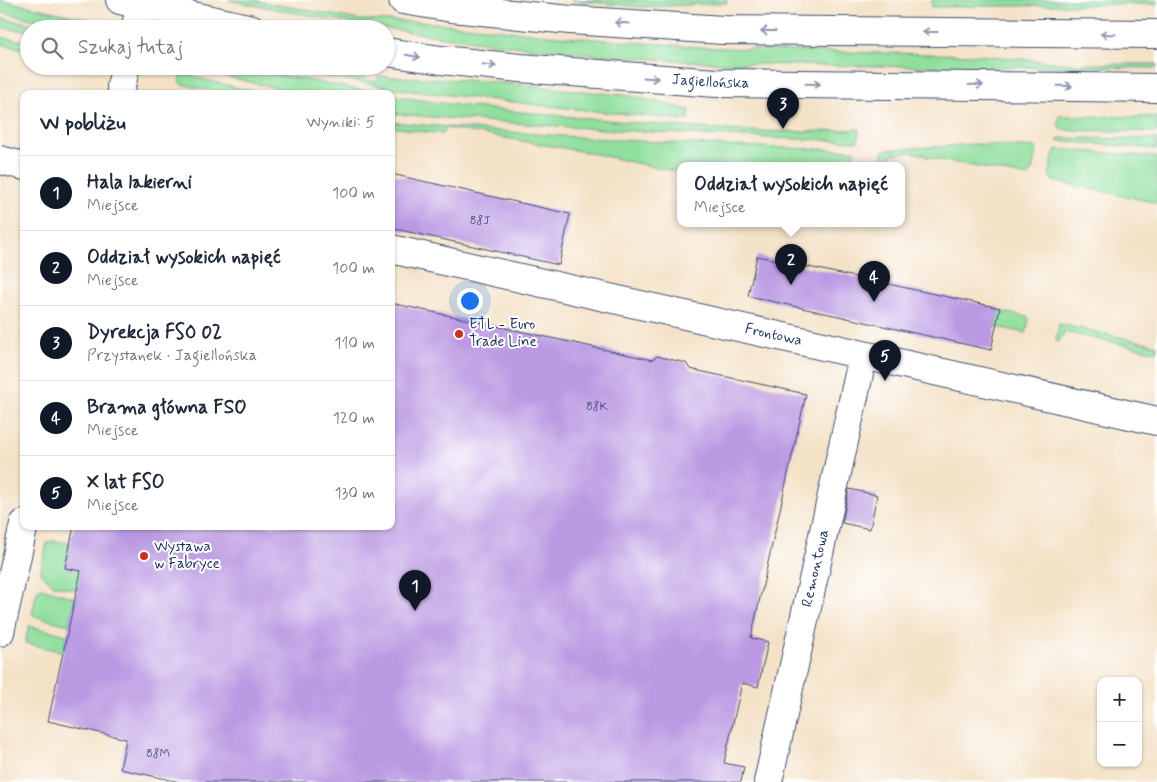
<!DOCTYPE html>
<html lang="pl">
<head>
<meta charset="utf-8">
<style>
	:root { --surface:#fff; --page:#f2f2f3; --text:#1f2937; --muted:#747a83; --line:#e0e1e3; --accent:#111827 }
	body { margin:0; font-family:Mynerve,sans-serif; background:var(--page); color:var(--text) }
	.controls { position:absolute; right:15px; bottom:15px; display:grid; overflow:hidden; border-radius:10px; box-shadow:0 1px 4px #0004 }
	.controls button { width:45px; height:45px; display:grid; place-items:center; padding:0; border:0; border-bottom:1px solid var(--line); background:var(--surface); color:var(--text); font:25px sans-serif }
	.you { position:absolute; left:469px; top:300px; width:18px; height:18px; margin:-12px; border:4px solid #fff; border-radius:50%; background:#1a73e8; box-shadow:0 0 0 8px #1a73e833 }
	.badge { display:grid; place-items:center; width:32px; height:32px; border-radius:50%; background:var(--accent); color:#fff; font-size:16px; font-weight:700 }
	.pin { position:absolute; translate:-50% -41px; filter:drop-shadow(0 1px 2px #0008) }
	.pin::after { content:''; position:absolute; top:26px; width:18px; height:15px; background:inherit; clip-path:polygon(0 0,100% 0,50% 100%) }
	.popup { position:absolute; left:677px; top:162px; width:228px; height:65px; box-sizing:border-box; display:grid; place-content:center; border-radius:10px; background:var(--surface); filter:drop-shadow(0 1px 4px #0005); font-size:16px; white-space:nowrap; color:var(--muted) }
	.popup b { font-size:19px; color:var(--text) }
	.popup::after { content:''; position:absolute; left:50%; top:100%; margin-left:-10px; border:10px solid transparent; border-top-color:var(--surface) }
	.list { margin:0; padding:0; list-style:none }
	h2 { display:flex; justify-content:space-between; align-items:center; height:65px; margin:0; padding:0 20px; font-size:21px }
	h2 small { font-size:16px; font-weight:400; color:var(--muted) }
	.list li { display:grid; grid-template-columns:32px 1fr auto; gap:15px; align-items:center; box-sizing:border-box; height:75px; padding:0 20px; border-top:1px solid var(--line) }
	.list b { display:block; font-size:19px; white-space:nowrap }
	.list p { margin:0; font-size:16px; white-space:nowrap; color:var(--muted) }
	.list em { font-size:16px; font-style:normal; color:var(--muted) }
	.icon { flex:none; width:28px; height:28px; fill:none; stroke:currentColor; stroke-width:2; stroke-linecap:round; stroke-linejoin:round }
	.map { position:relative; flex:none; width:1157px; height:782px; overflow:hidden }
	.search { position:absolute; background:var(--surface); box-shadow:0 1px 4px #0004; left:20px; top:20px; width:375px; height:55px; display:flex; align-items:center; gap:12px; box-sizing:border-box; padding:0 18px; border-radius:28px; color:var(--muted); font-size:19px }
	.panel { position:absolute; background:var(--surface); box-shadow:0 1px 4px #0004; left:20px; top:90px; width:375px; height:440px; border-radius:10px }
	.map>svg:first-child { display:block }
	.green { fill:#90df9d; stroke:#56877e }
	.building { fill:#ba99e2 }
	.lines { fill:none; stroke-linecap:round; stroke-linejoin:round }
	.minor-casing { stroke:#3c4a6e; stroke-width:30 }
	.major-casing { stroke:#3c4a6e; stroke-width:30 }
	.minor { stroke:#fff; stroke-width:28 }
	.major { stroke:#fff; stroke-width:28 }
	.oneway { stroke:#8d97ae }
	.poi-dot { fill:#c8321e; stroke:#fff; stroke-width:2 }
	.labels { text-anchor:middle; dominant-baseline:central; stroke-width:4; stroke-linejoin:round; paint-order:stroke }
	.number-label { font-size:12px; fill:#434a7f }
	.street-label { font-size:15px; fill:#1b2f5e; stroke:#fff }
	.poi-label { font-size:15px; fill:#1b2f5e; stroke:#fff; text-anchor:start }
</style>
</head>
<body>
<div class="map">
<svg width="1157" height="782" viewBox="0 0 1157 782">
	<rect width="100%" height="100%" fill="#fff"/>
	<filter id="ink" filterUnits="userSpaceOnUse"><feTurbulence type="fractalNoise" baseFrequency=".02" numOctaves="2"/><feDisplacementMap in="SourceGraphic" scale="10" xChannelSelector="R" yChannelSelector="G"/><feConvolveMatrix kernelMatrix="1 2 1 2 8 2 1 2 1" color-interpolation-filters="sRGB"/></filter>
	<filter id="wash" filterUnits="userSpaceOnUse"><feTurbulence type="fractalNoise" baseFrequency=".0096" numOctaves="4" result="noise"/><feDisplacementMap in="SourceGraphic" scale="20" xChannelSelector="R" yChannelSelector="G"/><feGaussianBlur stdDeviation="1.12" result="paint"/><feColorMatrix in="noise" values="0 0 0 0 0 0 0 0 0 0 0 0 0 0 0 0 0 1.4 0 .05"/><feComposite in="paint" operator="in"/></filter>
	<g filter="url(#wash)">
		<rect width="100%" height="100%" fill="#f4e2c7"/>
		<g class="green">
			<path d="M0 0 96 21 106 28 98 25 73 20 53 24 0 12Z"/>
			<path d="M228 0H253L360 20 427 22 567 37 701 47 795 51 979 55 1071 64H1157V68C1013 66 869 68 726 63 559 56 392 33 228 0Z"/>
			<path d="M572 0H727V3L641 7Z"/>
			<path d="M932 0H1157V4L932 7Z"/>
			<path d="M0 18 42 26 29 29 28 31 0 28Z"/>
			<path d="M0 37 17 40H29V50L0 44Z"/>
			<path d="M172 66C180 67 189 75 198 78L263 94H226L181 84 179 82 181 71 172 69Z"/>
			<path d="M193 66H229L384 94H303L201 71Z"/>
			<path d="M265 66H314L360 74 366 80 377 81 378 76 483 81 631 96 690 110 689 120 594 111 405 90Z"/>
			<path d="M391 95C462 108 534 113 606 120 692 128 773 136 859 129L858 141C703 137 548 126 393 114L391 113Z"/>
			<path d="M1059 116 1157 117V132L1061 130 1058 125Z"/>
			<path d="M391 122C546 136 701 147 855 150L852 166H681V173L586 152 459 130 445 128 444 133 441 134 391 127Z"/>
			<path d="M1060 138 1157 139V149L1057 141Z"/>
			<path d="M976 144 1037 148 1032 171H1030L1029 177 926 157V155L909 152 892 154 889 166H880L884 150Z"/>
			<path d="M1056 149 1157 157V203L1053 181 1049 176 1054 153Z"/>
			<path d="M999 311 1027 317 1029 319 1026 333 996 327Z"/>
			<path d="M1059 324 1157 345V352L1064 332 1058 343 1056 340Z"/>
			<path d="M53 541 70 543 65 567 81 571 77 590 54 585 40 573 47 543Z"/>
			<path d="M41 588 75 598 69 625 37 617 32 614 37 591Z"/>
			<path d="M29 626 67 635 63 652 25 643Z"/>
		</g>
		<g id="blocks">
			<g class="building">
				<path d="M391 174 570 214 559 265 391 228Z"/>
				<path d="M757 256 1000 308 991 350 748 296Z"/>
				<path d="M391 303 652 360 657 356 686 363 690 369 806 394 751 638 768 642 758 687 742 683 724 763 744 767 741 782H180L120 769 126 739 48 721 81 571 65 568 74 526H391Z"/>
				<path d="M849 489 877 495 870 529 842 523Z"/>
			</g>
		</g>
	</g>
	<g filter="url(#ink)">
		<use href="#blocks" fill-opacity="0" stroke="#3c4a6e" stroke-width="1"/>
		<g class="lines">
			<g class="minor-casing">
				<g id="minor">
					<path d="M135 29 142 0"/>
					<path d="M121 86 126 66"/>
					<path d="M0 160 24 166"/>
					<path id="s1" d="M391 249 1157 421"/>
					<path d="M0 632 24 524"/>
					<path id="s2" d="M768 782 863 356"/>
				</g>
			</g>
			<g class="major-casing">
				<g id="major">
					<path d="M120 0 252 29"/>
					<path d="M403 0 452 8 570 20 723 30 1157 34"/>
					<path id="s3" d="M386 52 441 60 520 68 716 83 1157 88"/>
				</g>
			</g>
			<use href="#minor" class="minor"/>
			<use href="#major" class="major"/>
		</g>
		<defs><path id="oneway-shaft" d="M-6 0H5M1.5-3L5.5 0L1.5 3" fill="none" stroke-width="1.6" stroke-linecap="round" stroke-linejoin="round" transform="scale(1.25)"/></defs>
		<g class="oneway">
			<use href="#oneway-shaft" transform="translate(622 23) rotate(-176)"/>
			<use href="#oneway-shaft" transform="translate(768 31) rotate(-180)"/>
			<use href="#oneway-shaft" transform="translate(930 32) rotate(-180)"/>
			<use href="#oneway-shaft" transform="translate(1108 34) rotate(-179)"/>
			<use href="#oneway-shaft" transform="translate(413 56) rotate(9)"/>
			<use href="#oneway-shaft" transform="translate(489 65) rotate(6)"/>
			<use href="#oneway-shaft" transform="translate(651 78) rotate(4)"/>
			<use href="#oneway-shaft" transform="translate(813 84) rotate(1)"/>
			<use href="#oneway-shaft" transform="translate(976 85) rotate(1)"/>
			<use href="#oneway-shaft" transform="translate(1065 86) rotate(1)"/>
		</g>
	</g>
	<g class="poi-dot">
		<circle cx="459" cy="334" r="5"/>
		<circle cx="144" cy="556" r="5"/>
	</g>
	<g class="labels">
		<g class="number-label">
			<text x="480" y="221">88J</text>
			<text x="597" y="407">88K</text>
			<text x="158" y="754">88M</text>
		</g>
		<g class="street-label">
			<text stroke="none"><textPath href="#s3" startOffset="326">Jagiellońska</textPath></text>
			<text stroke="none"><textPath href="#s1" startOffset="392">Frontowa</textPath></text>
			<text stroke="none"><textPath href="#s2" startOffset="219">Remontowa</textPath></text>
		</g>
		<g class="poi-label">
			<text x="469" y="325">ETL - Euro<tspan x="469" dy="17">Trade Line</tspan></text>
			<text x="154" y="547">Wystawa<tspan x="154" dy="17">w Fabryce</tspan></text>
		</g>
	</g>
</svg>
<div class="controls">
<button>+</button>
<button>−</button>
</div>
<div class="you"></div>
<div class="pin badge" style="left:415px;top:611px">1</div>
<div class="pin badge" style="left:791px;top:285px">2</div>
<div class="popup"><b>Oddział wysokich napięć</b>Miejsce</div>
<div class="pin badge" style="left:783px;top:129px">3</div>
<div class="pin badge" style="left:874px;top:302px">4</div>
<div class="pin badge" style="left:885px;top:381px">5</div>
<div class="search"><svg class="icon" aria-label="search" viewBox="0 0 24 24"><circle cx="10" cy="10" r="6"/><path d="M15 15l6 6"/></svg>Szukaj tutaj</div>
<section class="panel">
<h2>W pobliżu<small>Wyniki: 5</small></h2>
<ul class="list">
<li><span class="badge">1</span><div><b>Hala lakierni</b><p>Miejsce</p></div><em>100 m</em></li>
<li><span class="badge">2</span><div><b>Oddział wysokich napięć</b><p>Miejsce</p></div><em>100 m</em></li>
<li><span class="badge">3</span><div><b>Dyrekcja FSO 02</b><p>Przystanek · Jagiellońska</p></div><em>110 m</em></li>
<li><span class="badge">4</span><div><b>Brama główna FSO</b><p>Miejsce</p></div><em>120 m</em></li>
<li><span class="badge">5</span><div><b>X lat FSO</b><p>Miejsce</p></div><em>130 m</em></li>
</ul>
</section>
</div>
</body>
</html>
